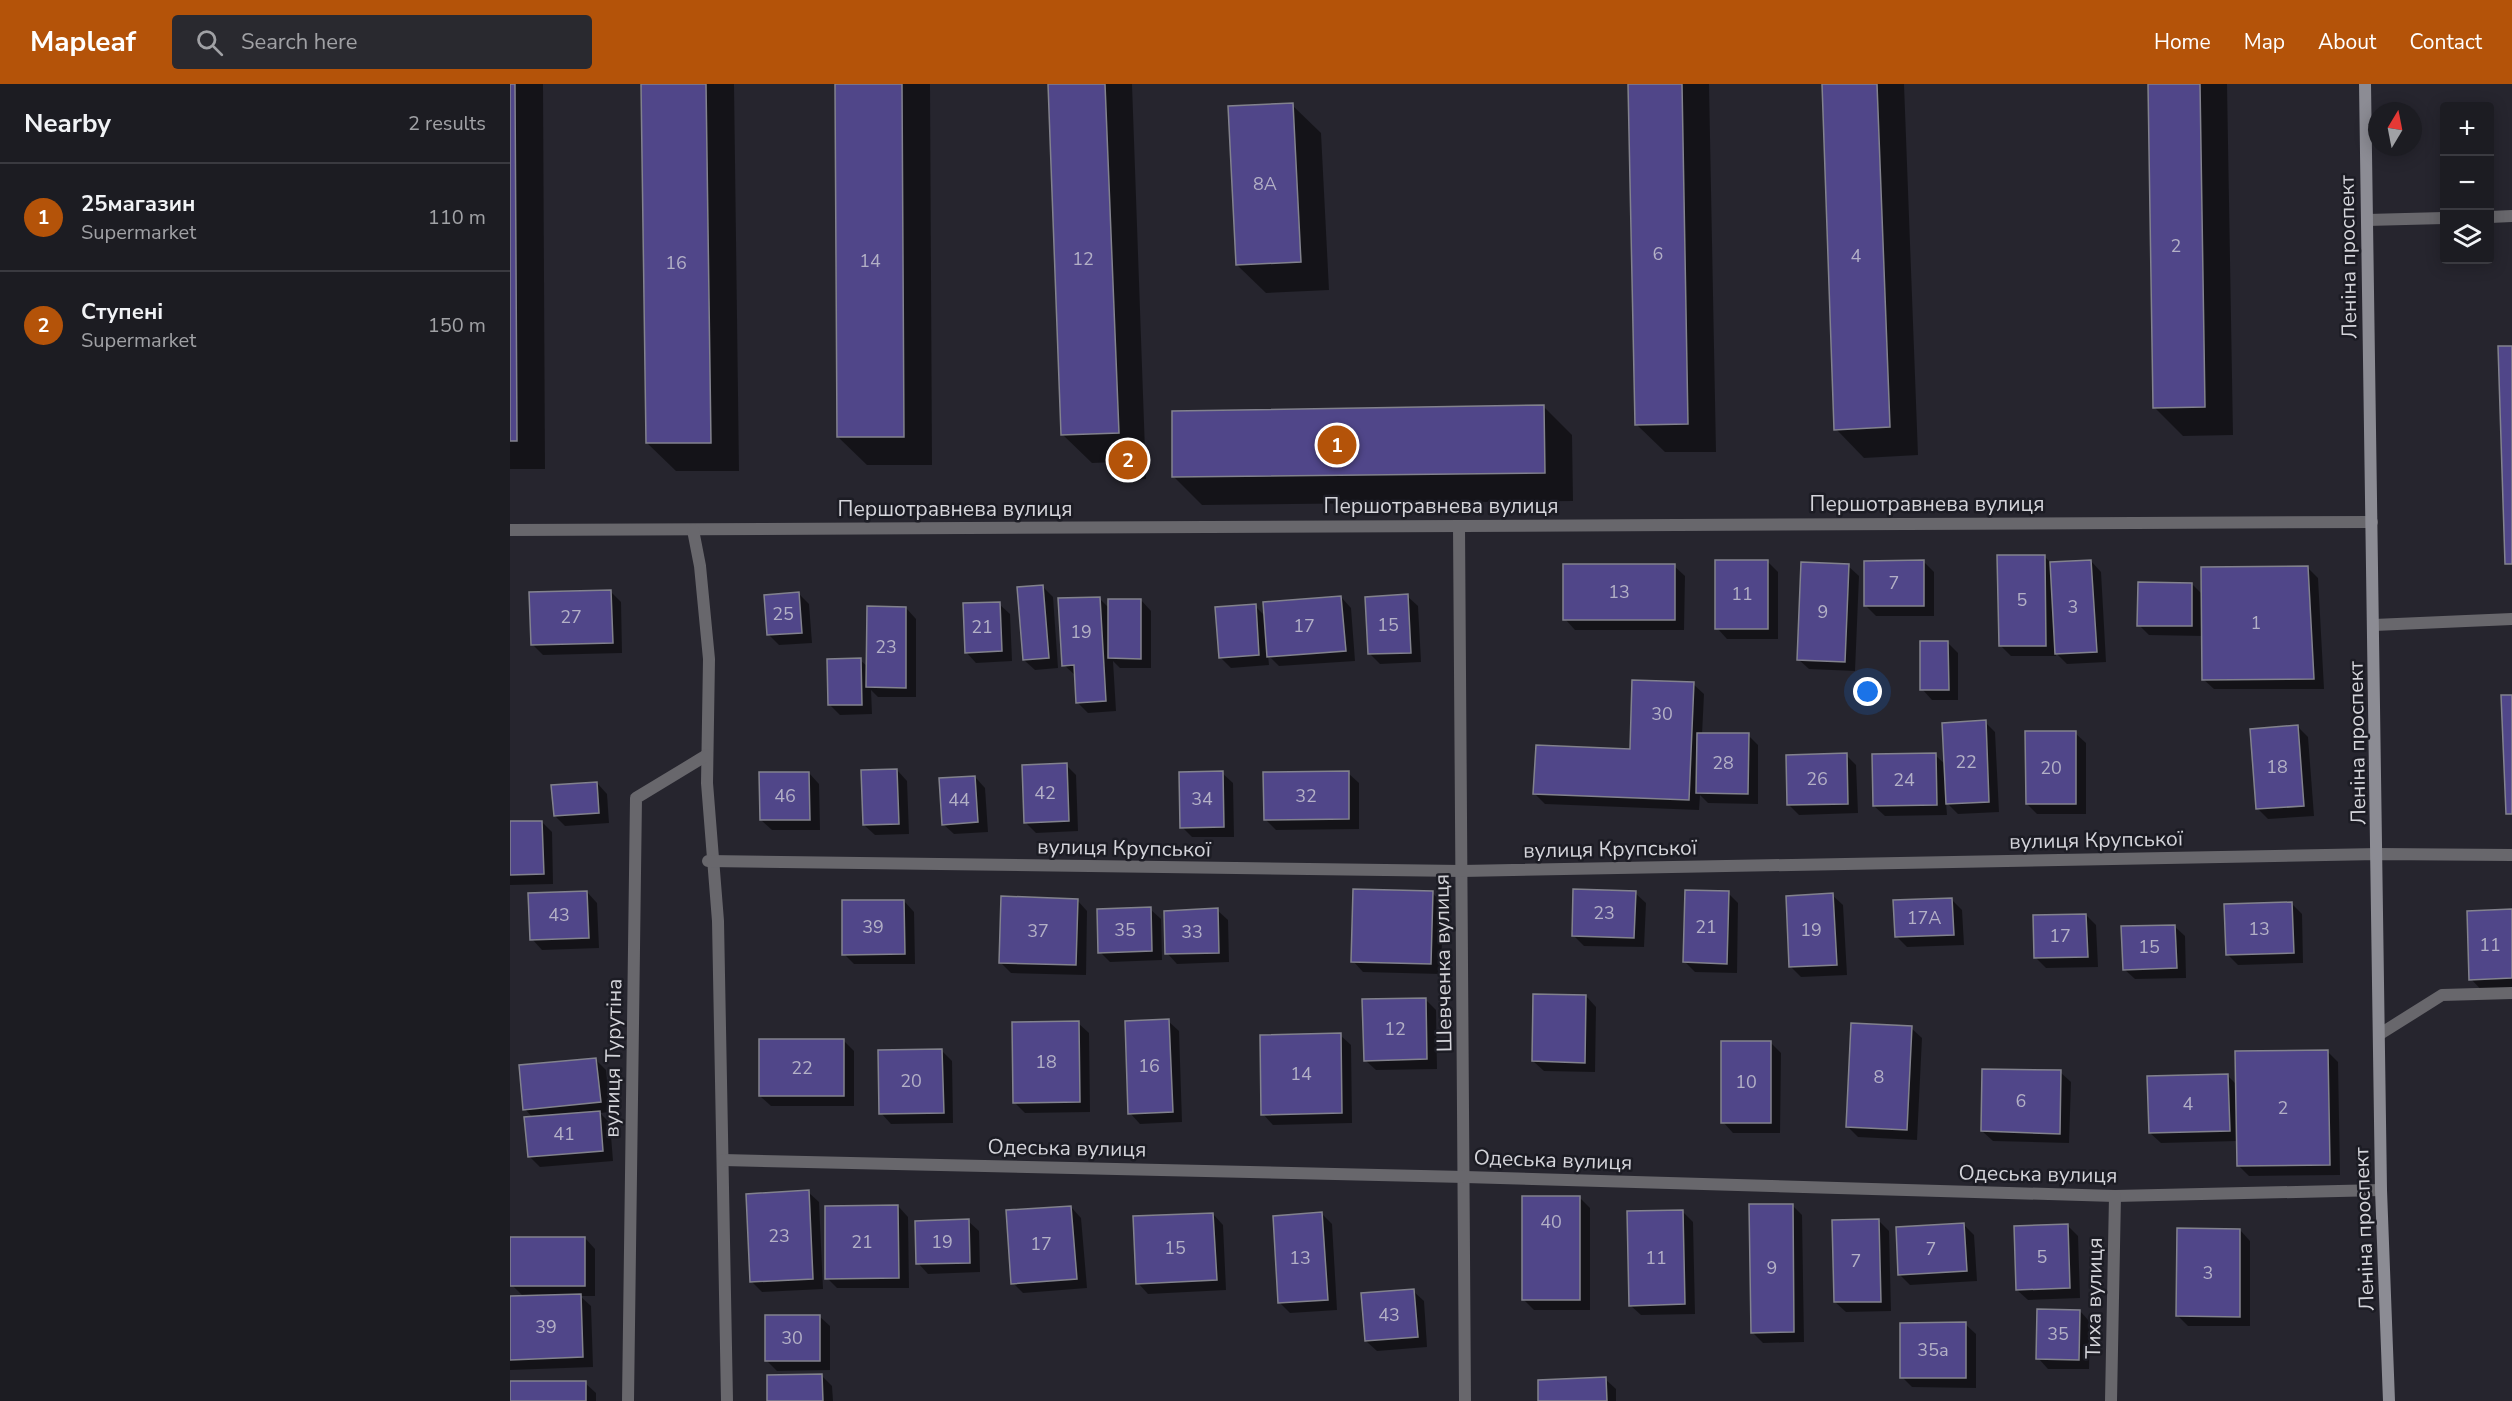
<!DOCTYPE html>
<html lang="en">
<head>
<meta charset="utf-8">
<style>
	:root { --surface:#1c1c22; --page:#29292f; --text:#f1f3f6; --muted:#a0a1a5; --line:#3a3a40; --accent:#b45309 }
	body { margin:0; font-family:"Nunito Sans",sans-serif; background:var(--page); color:var(--text) }
	.controls { position:absolute; right:18px; top:18px; display:grid; overflow:hidden; border-radius:6px; box-shadow:0 3px 15px #0003 }
	.controls button { width:54px; height:54px; display:grid; place-items:center; padding:0; border:0; border-bottom:2px solid var(--line); background:var(--surface); color:var(--text); font:30px sans-serif }
	.compass { position:absolute; left:1858px; top:18px; width:54px; height:54px; border-radius:50%; background:var(--surface); box-shadow:0 3px 15px #0003; rotate:10deg }
	.you { position:absolute; left:1358px; top:608px; width:21px; height:21px; margin:-15px; border:4px solid #fff; border-radius:50%; background:#1a73e8; box-shadow:0 0 0 9px #1a73e833 }
	.badge { display:grid; place-items:center; width:39px; height:39px; border-radius:50%; background:var(--accent); color:#fff; font-size:20px; font-weight:700 }
	.pin { position:absolute; translate:-50% -50%; border:3px solid #fff; box-shadow:0 2px 6px #0006 }
	.list { margin:0; padding:0; list-style:none }
	h2 { display:flex; justify-content:space-between; align-items:center; height:78px; margin:0; padding:0 24px; font-size:26px }
	h2 small { font-size:20px; font-weight:400; color:var(--muted) }
	.list li { display:grid; grid-template-columns:39px 1fr auto; gap:18px; align-items:center; box-sizing:border-box; height:108px; padding:0 24px; border-top:2px solid var(--line) }
	.list b { display:block; font-size:22px; white-space:nowrap }
	.list p { margin:0; font-size:20px; white-space:nowrap; color:var(--muted) }
	.list em { font-size:20px; font-style:normal; color:var(--muted) }
	.icon { flex:none; width:33px; height:33px; fill:none; stroke:currentColor; stroke-width:2; stroke-linecap:round; stroke-linejoin:round }
	.map { position:relative; flex:none; width:2002px; height:1317px; overflow:hidden }
	header { display:flex; align-items:center; gap:36px; box-sizing:border-box; height:84px; padding:0 30px; background:var(--accent); color:#fff }
	header strong { font-size:28px }
	nav { display:flex; gap:33px; margin-inline-start:auto; font-size:21px }
	.search { width:420px; height:54px; background:var(--page); display:flex; align-items:center; gap:15px; box-sizing:border-box; padding:0 21px; border-radius:6px; color:var(--muted); font-size:22px }
	main { display:flex }
	aside { flex:1; background:var(--surface) }
	.map>svg:first-child { display:block }
	.shadow { fill:#0007 }
	.building { fill:#504689; stroke:#82828d; stroke-width:1.5 }
	.lines { fill:none; stroke-linecap:round; stroke-linejoin:round }
	.lane { stroke:#68676c; stroke-width:12 }
	.street { stroke:#68676c; stroke-width:12 }
	.secondary { stroke:#8c8c94; stroke-width:12 }
	.labels { text-anchor:middle; dominant-baseline:central; stroke-width:5; stroke-linejoin:round; paint-order:stroke }
	.number-label { font-size:18px; fill:#b3b0c6 }
	.street-label { font-size:21px; fill:#d4d4da; stroke:#1c1c24 }
</style>
</head>
<body>
<header>
<strong>Mapleaf</strong>
<div class="search"><svg class="icon" aria-label="search" viewBox="0 0 24 24"><circle cx="10" cy="10" r="6"/><path d="M15 15l6 6"/></svg>Search here</div>
<nav><a>Home</a><a>Map</a><a>About</a><a>Contact</a></nav>
</header>
<main>
<aside>
<h2>Nearby<small>2 results</small></h2>
<ul class="list">
<li><span class="badge">1</span><div><b>25магазин</b><p>Supermarket</p></div><em>110 m</em></li>
<li><span class="badge">2</span><div><b>Ступені</b><p>Supermarket</p></div><em>150 m</em></li>
</ul>
</aside>
<div class="map">
<svg width="2002" height="1317" viewBox="0 0 2002 1317">
	<rect width="100%" height="100%" fill="#26252e"/>
	<g class="shadow">
		<path d="M0 0H33L35 385H0Z"/>
		<path d="M132 0H224L229 387H166L137 359Z"/>
		<path d="M326 0H420L422 381H357L328 353Z"/>
		<path d="M539 0H622L636 395 612 396 607 391 606 378 582 379 553 351Z"/>
		<path d="M1120 0H1199L1206 368H1155L1126 340Z"/>
		<path d="M1313 0H1394L1408 371 1354 374 1326 345Z"/>
		<path d="M1639 0H1717L1723 351 1673 352 1645 324Z"/>
		<path d="M782 21 811 49 819 206 756 209 727 181Z"/>
		<path d="M1033 322 1062 351 1063 417 692 421 664 393Z"/>
		<path d="M1534 472 1542 480 1581 477 1591 488 1596 578 1557 580 1546 569V572H1501L1490 561Z"/>
		<path d="M1257 477 1268 488V555H1217L1207 544Z"/>
		<path d="M1413 477 1424 488V532H1366L1356 522Z"/>
		<path d="M1164 482 1175 492 1174 546H1065L1055 535Z"/>
		<path d="M1338 482 1349 492 1345 587 1299 585 1288 575Z"/>
		<path d="M1797 483 1808 494 1814 605H1704L1693 595V552L1639 551 1629 541 1682 500 1693 511Z"/>
		<path d="M533 503 543 513 548 584 525 586 514 576Z"/>
		<path d="M100 507 111 518 112 569 33 571 22 560Z"/>
		<path d="M289 510 299 520 302 559 269 561 259 551Z"/>
		<path d="M897 512 908 522 911 578 870 580 860 570Z"/>
		<path d="M831 513 841 524 845 577 769 582 758 571 759 581 721 584 710 573 745 522 756 533Z"/>
		<path d="M589 514 600 525 631 516 641 527V584H610L603 577 606 627 578 629 567 618 566 592 554 581Z"/>
		<path d="M489 520 500 530 502 577 466 579 456 568Z"/>
		<path d="M396 524 406 535V613H368L361 606 362 630 330 631 320 621 350 576 358 583Z"/>
		<path d="M1438 559 1448 569V616H1422L1412 605Z"/>
		<path d="M1183 600 1194 610 1192 651H1238L1248 661V720L1198 719 1190 711 1189 726 1035 720 1025 710 1121 666Z"/>
		<path d="M1475 638 1485 648 1489 728 1448 730 1436 718 1437 731 1375 732 1364 722 1425 671 1436 681Z"/>
		<path d="M1788 643 1798 653 1804 732 1758 735 1747 724Z"/>
		<path d="M1565 649 1576 659V730H1527L1517 720Z"/>
		<path d="M1336 671 1346 681 1348 729 1289 731 1279 721Z"/>
		<path d="M556 681 566 691 568 747 526 749 515 738Z"/>
		<path d="M387 686 397 697 399 750 365 751 354 741Z"/>
		<path d="M299 689 309 700 310 746H262L251 736Z"/>
		<path d="M712 689 723 699 724 753H682L672 743Z"/>
		<path d="M838 689 849 699V745L766 746 755 735Z"/>
		<path d="M465 693 475 704 478 748 444 750 433 740Z"/>
		<path d="M87 699 97 710 99 739 55 742 45 732Z"/>
		<path d="M32 738 42 748 43 800 0 801V739Z"/>
		<path d="M77 808 87 819 89 864 32 866 22 855Z"/>
		<path d="M922 809 933 819 931 890 853 888 843 877Z"/>
		<path d="M1125 809 1136 819 1134 863 1074 862 1063 851Z"/>
		<path d="M1218 809 1228 819 1227 889 1185 888 1175 878Z"/>
		<path d="M1322 811 1333 821 1337 891 1291 893 1281 883Z"/>
		<path d="M1441 815 1452 826 1454 861 1397 863 1387 853Z"/>
		<path d="M567 816 577 827 576 891 501 889 490 878Z"/>
		<path d="M394 817 404 828 405 880H344L334 870Z"/>
		<path d="M1781 819 1792 830 1793 879 1728 881 1718 871Z"/>
		<path d="M640 825 651 835 652 876 600 878 590 868Z"/>
		<path d="M707 826 718 836 719 878 667 880 657 869Z"/>
		<path d="M2002 827V910L1976 911 1961 895Z"/>
		<path d="M1576 831 1586 841 1588 883 1536 884 1526 874Z"/>
		<path d="M1664 842 1675 852 1676 894 1625 895 1614 885Z"/>
		<path d="M1076 912 1086 923 1085 988 1034 987 1023 977Z"/>
		<path d="M915 915 926 926 927 985 866 986 855 976Z"/>
		<path d="M658 937 669 947 672 1038 630 1040 620 1029Z"/>
		<path d="M568 939 579 949 580 1028 515 1029 504 1018Z"/>
		<path d="M1401 944 1412 954 1407 1056 1348 1053 1338 1043Z"/>
		<path d="M830 951 841 961 842 1039 763 1041 753 1030Z"/>
		<path d="M334 957 344 967V1022H261L250 1012Z"/>
		<path d="M1260 958 1271 969 1270 1049H1223L1213 1038Z"/>
		<path d="M432 967 442 977 443 1039 381 1040 371 1029Z"/>
		<path d="M1818 968 1828 978 1830 1091 1739 1092 1728 1081V1057L1651 1059 1640 1049 1718 992 1727 1001Z"/>
		<path d="M85 975 96 986 100 1028 90 1029 100 1039 103 1077 30 1083 19 1072 23 1034 15 1025Z"/>
		<path d="M1550 988 1561 998 1559 1059 1483 1057 1472 1047Z"/>
		<path d="M298 1108 309 1118 313 1205 252 1208 241 1197Z"/>
		<path d="M1070 1114 1080 1124V1226H1024L1013 1215Z"/>
		<path d="M1282 1121 1292 1131 1294 1258 1253 1259 1242 1248Z"/>
		<path d="M388 1122 398 1133 399 1204H327L317 1194Z"/>
		<path d="M561 1123 571 1134 577 1204 513 1209 503 1199Z"/>
		<path d="M1172 1127 1183 1138 1185 1230 1131 1231 1120 1221Z"/>
		<path d="M703 1130 713 1141 716 1206 638 1210 628 1199Z"/>
		<path d="M812 1130 822 1140 827 1226 780 1229 769 1218Z"/>
		<path d="M458 1137 469 1147 470 1188 418 1190 408 1179Z"/>
		<path d="M1369 1137 1379 1147 1381 1227 1336 1228 1325 1218Z"/>
		<path d="M1453 1140 1464 1151 1467 1197 1400 1201 1390 1191Z"/>
		<path d="M1558 1142 1568 1152 1570 1214 1518 1216 1507 1206Z"/>
		<path d="M1730 1146 1740 1157V1242H1678L1668 1232Z"/>
		<path d="M75 1154 85 1165V1212H70L81 1222 83 1283 0 1286V1214L14 1213 2 1201Z"/>
		<path d="M903 1207 914 1217 917 1263 867 1267 856 1257Z"/>
		<path d="M1570 1227 1580 1238 1579 1285H1538L1528 1274Z"/>
		<path d="M309 1232 320 1242V1286L267 1287 256 1276Z"/>
		<path d="M1455 1240 1466 1250V1304L1402 1303 1392 1293Z"/>
		<path d="M312 1292 322 1302 323 1317H259Z"/>
		<path d="M1095 1295 1106 1305V1317H1030Z"/>
		<path d="M0 1299H75L86 1309V1317H0Z"/>
	</g>
	<g class="building">
		<path d="M0 0H5L7 357H0Z"/>
		<path d="M131 0H196L201 359H136Z"/>
		<path d="M325 0H392L394 353H327Z"/>
		<path d="M538 0H595L609 349 551 351Z"/>
		<path d="M1118 0H1172L1178 340 1125 341Z"/>
		<path d="M1312 0H1367L1380 343 1324 346Z"/>
		<path d="M1638 0H1690L1695 323 1643 324Z"/>
		<path d="M783 19 791 178 726 181 718 22Z"/>
		<path d="M1988 262H2002V480H1995Z"/>
		<path d="M1034 321 1035 389 662 393V327Z"/>
		<path d="M630 361 632 390 606 391 604 362Z"/>
		<path d="M1487 471H1535L1536 562H1489Z"/>
		<rect x="1205" y="476" width="53" height="69"/>
		<path d="M1414 476V522H1354V477Z"/>
		<path d="M1581 476 1587 568 1545 570 1540 478Z"/>
		<path d="M1291 478 1339 480 1335 578 1287 576Z"/>
		<rect x="1053" y="480" width="112" height="56"/>
		<path d="M1798 482 1804 595 1692 596 1691 483Z"/>
		<path d="M1628 498 1682 499V542H1627Z"/>
		<path d="M533 501 539 574 513 576 507 503Z"/>
		<path d="M101 506 103 559 21 561 19 508Z"/>
		<path d="M289 508 292 549 257 551 254 511Z"/>
		<path d="M898 510 901 569 858 570 855 513Z"/>
		<path d="M831 512 836 567 757 573 753 518Z"/>
		<path d="M590 513 596 617 566 619 564 581 552 582 548 514Z"/>
		<path d="M598 515H631V575L598 574Z"/>
		<path d="M490 518 492 567 455 569 453 519Z"/>
		<path d="M746 520 749 571 709 574 705 523Z"/>
		<path d="M357 522 396 523V604L356 603Z"/>
		<path d="M1410 557H1438L1439 606H1410Z"/>
		<path d="M351 574 352 621H318L317 575Z"/>
		<path d="M1122 596 1184 598 1179 716 1023 710 1026 661 1120 665Z"/>
		<path d="M1991 611H2002V730H1996Z"/>
		<path d="M1476 636 1479 718 1436 720 1432 639Z"/>
		<path d="M1788 641 1794 722 1746 725 1740 645Z"/>
		<path d="M1515 647H1566V720H1516Z"/>
		<path d="M1187 649H1239L1238 710 1186 709Z"/>
		<path d="M1337 669 1338 720 1277 721 1276 671Z"/>
		<path d="M1426 669 1427 721 1363 722 1362 670Z"/>
		<path d="M557 679 559 737 514 739 512 681Z"/>
		<path d="M387 685 389 740 353 741 351 686Z"/>
		<path d="M713 687 714 743 670 744 669 688Z"/>
		<path d="M839 687V735L754 736 753 688Z"/>
		<path d="M249 688H299L300 736H250Z"/>
		<path d="M465 692 468 738 432 741 429 694Z"/>
		<path d="M87 698 89 729 44 732 41 701Z"/>
		<path d="M0 737H32L34 790 0 791Z"/>
		<path d="M843 805 923 807 921 880 841 878Z"/>
		<path d="M1063 805 1126 807 1124 854 1062 852Z"/>
		<path d="M1175 806 1219 807 1217 880 1173 878Z"/>
		<path d="M77 807 79 854 20 856 18 809Z"/>
		<path d="M1323 809 1327 881 1279 883 1276 812Z"/>
		<path d="M491 812 568 815 566 881 489 879Z"/>
		<path d="M1442 814 1444 851 1385 853 1383 816Z"/>
		<path d="M332 816H394L395 870 332 871Z"/>
		<path d="M1782 818 1784 869 1716 871 1714 820Z"/>
		<path d="M641 823 642 867 588 869 587 825Z"/>
		<path d="M708 824 709 869 655 870 654 827Z"/>
		<path d="M2002 825V894L1959 896 1957 827Z"/>
		<path d="M1576 830 1578 873 1524 874 1523 831Z"/>
		<path d="M1665 841 1667 884 1613 886 1611 842Z"/>
		<path d="M1023 910 1076 911 1075 979 1022 977Z"/>
		<path d="M916 914 917 975 854 977 852 915Z"/>
		<path d="M659 935 663 1028 618 1030 615 937Z"/>
		<path d="M569 937 570 1018 503 1019 502 938Z"/>
		<path d="M1341 939 1402 942 1397 1046 1336 1043Z"/>
		<path d="M831 949 832 1029 751 1031 750 951Z"/>
		<rect x="249" y="955" width="85" height="57"/>
		<rect x="1211" y="957" width="50" height="82"/>
		<path d="M432 965 434 1029 369 1030 368 966Z"/>
		<path d="M1818 966 1820 1081 1727 1082 1725 967Z"/>
		<path d="M86 974 91 1018 13 1026 9 981Z"/>
		<path d="M1472 985 1551 986 1550 1050 1471 1047Z"/>
		<path d="M1718 990 1720 1047 1639 1049 1637 992Z"/>
		<path d="M90 1027 93 1067 18 1073 14 1033Z"/>
		<path d="M299 1106 303 1195 240 1198 236 1110Z"/>
		<rect x="1012" y="1112" width="58" height="104"/>
		<path d="M1239 1120H1283L1284 1248 1241 1249Z"/>
		<path d="M388 1121 389 1194 315 1195V1122Z"/>
		<path d="M561 1122 567 1195 501 1200 496 1126Z"/>
		<path d="M1173 1126 1175 1220 1119 1222 1117 1127Z"/>
		<path d="M812 1128 818 1216 768 1219 763 1132Z"/>
		<path d="M703 1129 707 1196 626 1200 623 1132Z"/>
		<path d="M459 1135 460 1179 406 1180 405 1137Z"/>
		<path d="M1369 1135 1371 1218H1324L1322 1136Z"/>
		<path d="M1454 1139 1457 1187 1388 1191 1386 1143Z"/>
		<path d="M1558 1140 1560 1204 1506 1206 1504 1142Z"/>
		<path d="M1667 1144 1730 1145V1233L1666 1232Z"/>
		<rect x="0" y="1153" width="75" height="49"/>
		<path d="M904 1205 908 1253 855 1257 851 1209Z"/>
		<path d="M71 1210 73 1273 0 1276V1212Z"/>
		<path d="M1527 1225 1570 1226 1569 1276 1526 1275Z"/>
		<rect x="255" y="1231" width="55" height="46"/>
		<path d="M1456 1238V1294H1390V1239Z"/>
		<path d="M312 1290 313 1317H257V1291Z"/>
		<path d="M1096 1293 1097 1317H1028V1296Z"/>
		<rect x="0" y="1297" width="76" height="20"/>
	</g>
	<g class="lines">
		<g class="lane">
			<path d="M1864 541 2002 535"/>
			<path d="M1870 950 1932 911 2002 909"/>
		</g>
		<g class="street">
			<path d="M1980 133 2002 132"/>
			<path d="M1857 136 1934 134"/>
			<path d="M949 442 955 1317"/>
			<path d="M0 446 1862 438"/>
			<path d="M183 446 190 482 199 575 197 699 208 837 217 1317"/>
			<path d="M198 777 952 787 1868 770 2002 771"/>
			<path d="M213 1076 955 1093 1605 1112 1871 1106"/>
			<path d="M118 1317 126 714 197 671"/>
			<path d="M1601 1317 1605 1112"/>
		</g>
		<path class="secondary" d="M1855 0 1871 1106 1879 1317"/>
	</g>
	<g class="labels">
		<g class="number-label">
			<text x="755" y="100">8А</text>
			<text x="1666" y="162">2</text>
			<text x="1148" y="170">6</text>
			<text x="1346" y="172">4</text>
			<text x="573" y="175">12</text>
			<text x="360" y="177">14</text>
			<text x="166" y="179">16</text>
			<text x="1384" y="499">7</text>
			<text x="1109" y="508">13</text>
			<text x="1232" y="510">11</text>
			<text x="1512" y="516">5</text>
			<text x="1563" y="523">3</text>
			<text x="1313" y="528">9</text>
			<text x="273" y="530">25</text>
			<text x="61" y="533">27</text>
			<text x="1746" y="539">1</text>
			<text x="878" y="541">15</text>
			<text x="794" y="542">17</text>
			<text x="472" y="543">21</text>
			<text x="571" y="548">19</text>
			<text x="376" y="563">23</text>
			<text x="1152" y="630">30</text>
			<text x="1456" y="678">22</text>
			<text x="1213" y="679">28</text>
			<text x="1767" y="683">18</text>
			<text x="1541" y="684">20</text>
			<text x="1307" y="695">26</text>
			<text x="1394" y="696">24</text>
			<text x="535" y="709">42</text>
			<text x="275" y="712">46</text>
			<text x="796" y="712">32</text>
			<text x="692" y="715">34</text>
			<text x="449" y="716">44</text>
			<text x="1094" y="829">23</text>
			<text x="49" y="831">43</text>
			<text x="1414" y="834">17А</text>
			<text x="363" y="843">39</text>
			<text x="1196" y="843">21</text>
			<text x="1749" y="845">13</text>
			<text x="615" y="846">35</text>
			<text x="1301" y="846">19</text>
			<text x="528" y="847">37</text>
			<text x="682" y="848">33</text>
			<text x="1550" y="852">17</text>
			<text x="1980" y="861">11</text>
			<text x="1639" y="863">15</text>
			<text x="885" y="945">12</text>
			<text x="536" y="978">18</text>
			<text x="639" y="982">16</text>
			<text x="292" y="984">22</text>
			<text x="791" y="990">14</text>
			<text x="1369" y="993">8</text>
			<text x="401" y="997">20</text>
			<text x="1236" y="998">10</text>
			<text x="1511" y="1017">6</text>
			<text x="1678" y="1020">4</text>
			<text x="1773" y="1024">2</text>
			<text x="54" y="1050">41</text>
			<text x="1041" y="1138">40</text>
			<text x="269" y="1152">23</text>
			<text x="352" y="1158">21</text>
			<text x="432" y="1158">19</text>
			<text x="531" y="1160">17</text>
			<text x="665" y="1164">15</text>
			<text x="1421" y="1165">7</text>
			<text x="1532" y="1173">5</text>
			<text x="790" y="1174">13</text>
			<text x="1146" y="1174">11</text>
			<text x="1346" y="1177">7</text>
			<text x="1262" y="1184">9</text>
			<text x="1698" y="1189">3</text>
			<text x="879" y="1231">43</text>
			<text x="36" y="1243">39</text>
			<text x="1548" y="1250">35</text>
			<text x="282" y="1254">30</text>
			<text x="1423" y="1266">35а</text>
		</g>
		<g class="street-label">
			<text transform="translate(1838 173) rotate(-91)">Леніна проспект</text>
			<text x="1417" y="420">Першотравнева вулиця</text>
			<text x="931" y="422">Першотравнева вулиця</text>
			<text x="445" y="425">Першотравнева вулиця</text>
			<text transform="translate(1847 659) rotate(-91)">Леніна проспект</text>
			<text transform="translate(1586 756) rotate(-1)">вулиця Крупської</text>
			<text transform="translate(614 764) rotate(1)">вулиця Крупської</text>
			<text transform="translate(1100 765) rotate(-1)">вулиця Крупської</text>
			<text transform="translate(933 879) rotate(-91)">Шевченка вулиця</text>
			<text transform="translate(103 974) rotate(-89)">вулиця Турутіна</text>
			<text transform="translate(557 1064) rotate(1)">Одеська вулиця</text>
			<text transform="translate(1043 1076) rotate(2)">Одеська вулиця</text>
			<text transform="translate(1528 1090) rotate(1)">Одеська вулиця</text>
			<text transform="translate(1854 1145) rotate(-92)">Леніна проспект</text>
			<text transform="translate(1584 1214) rotate(-89)">Тиха вулиця</text>
		</g>
	</g>
</svg>
<div class="controls">
<button>+</button>
<button>−</button>
<button><svg class="icon" aria-label="layers" viewBox="0 0 24 24"><path d="M12 4l9 5-9 5-9-5zM3 14l9 5 9-5"/></svg></button>
</div>
<svg class="compass" viewBox="-18 -18 36 36"><path d="M0-13l5 13h-10z" fill="#e53935"/><path d="M0 13l5-13h-10z" fill="#a0a1a5"/></svg>
<div class="you"></div>
<div class="pin badge" style="left:827px;top:361px">1</div>
<div class="pin badge" style="left:618px;top:376px">2</div>
</div>
</main>
</body>
</html>
